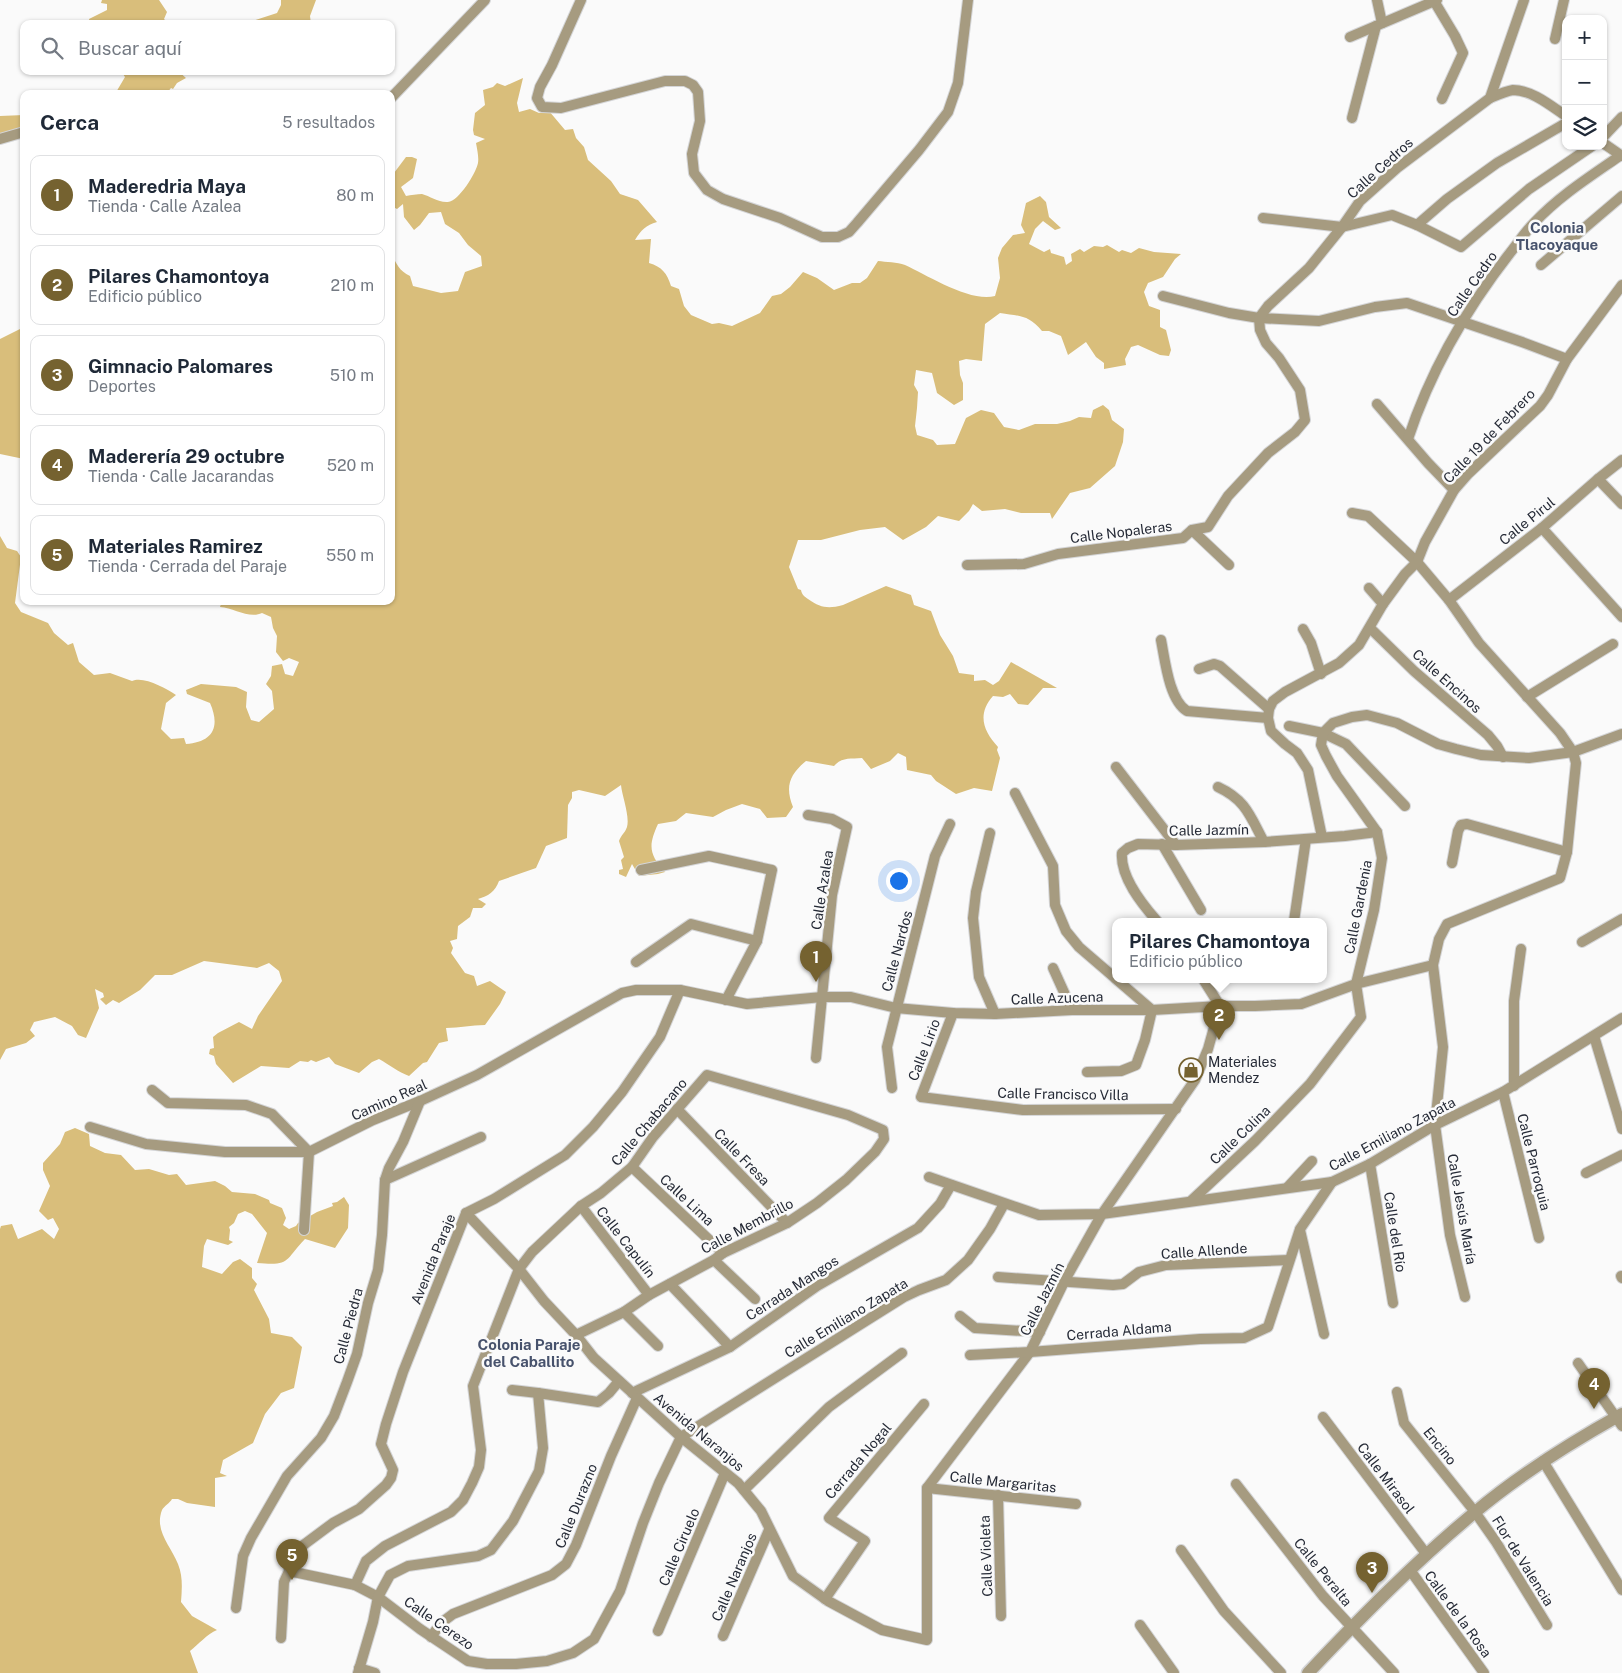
<!DOCTYPE html>
<html lang="es">
<head>
<meta charset="utf-8">
<style>
	:root { --surface:#fff; --page:#f2f2f3; --text:#1f2937; --muted:#747a83; --line:#e0e1e3; --accent:#756230 }
	body { margin:0; font-family:"Public Sans",sans-serif; background:var(--page); color:var(--text) }
	.controls { position:absolute; right:15px; top:15px; display:grid; overflow:hidden; border-radius:10px; box-shadow:0 1px 4px #0004 }
	.controls button { width:45px; height:45px; display:grid; place-items:center; padding:0; border:0; border-bottom:1px solid var(--line); background:var(--surface); color:var(--text); font:25px sans-serif }
	.you { position:absolute; left:898px; top:880px; width:18px; height:18px; margin:-12px; border:4px solid #fff; border-radius:50%; background:#1a73e8; box-shadow:0 0 0 8px #1a73e833 }
	.badge { display:grid; place-items:center; width:32px; height:32px; border-radius:50%; background:var(--accent); color:#fff; font-size:16px; font-weight:700 }
	.pin { position:absolute; translate:-50% -41px; filter:drop-shadow(0 1px 2px #0008) }
	.pin::after { content:''; position:absolute; top:26px; width:18px; height:15px; background:inherit; clip-path:polygon(0 0,100% 0,50% 100%) }
	.popup { position:absolute; left:1112px; top:918px; width:215px; height:65px; box-sizing:border-box; display:grid; place-content:center; border-radius:10px; background:var(--surface); filter:drop-shadow(0 1px 4px #0005); font-size:16px; white-space:nowrap; color:var(--muted) }
	.popup b { font-size:19px; color:var(--text) }
	.popup::after { content:''; position:absolute; left:50%; top:100%; margin-left:-10px; border:10px solid transparent; border-top-color:var(--surface) }
	.list { margin:0; padding:0; list-style:none }
	h2 { display:flex; justify-content:space-between; align-items:center; height:65px; margin:0; padding:0 20px; font-size:21px }
	h2 small { font-size:16px; font-weight:400; color:var(--muted) }
	.list li { display:grid; grid-template-columns:32px 1fr auto; gap:15px; align-items:center; box-sizing:border-box; height:80px; margin:0 10px 10px; padding:0 10px; border:1px solid var(--line); border-radius:10px }
	.list b { display:block; font-size:19px; white-space:nowrap }
	.list p { margin:0; font-size:16px; white-space:nowrap; color:var(--muted) }
	.list em { font-size:16px; font-style:normal; color:var(--muted) }
	.icon { flex:none; width:28px; height:28px; fill:none; stroke:currentColor; stroke-width:2; stroke-linecap:round; stroke-linejoin:round }
	.map { position:relative; flex:none; width:1622px; height:1673px; overflow:hidden }
	.search { position:absolute; background:var(--surface); box-shadow:0 1px 4px #0004; left:20px; top:20px; width:375px; height:55px; display:flex; align-items:center; gap:12px; box-sizing:border-box; padding:0 18px; border-radius:10px; color:var(--muted); font-size:19px }
	.panel { position:absolute; background:var(--surface); box-shadow:0 1px 4px #0004; left:20px; top:90px; width:375px; height:515px; border-radius:10px }
	.map>svg:first-child { display:block }
	.forest { fill:#d9be7b }
	.lines { fill:none; stroke-linecap:round; stroke-linejoin:round }
	.minor-casing { stroke:#d4d5d7; stroke-width:12 }
	.tertiary-casing { stroke:#d4d5d7; stroke-width:15 }
	.minor { stroke:#a69b80; stroke-width:10 }
	.tertiary { stroke:#a69b80; stroke-width:12 }
	.labels { text-anchor:middle; dominant-baseline:central; stroke-width:5; stroke-linejoin:round; paint-order:stroke }
	.street-label { font-size:14px; fill:#262b37; stroke:#fafafa }
	.poi-label { font-size:14px; fill:#262b37; stroke:#fafafa; text-anchor:start }
	.neighbourhood-label { font-size:15px; font-weight:bold; fill:#47526c; stroke:#fafafa }
</style>
</head>
<body>
<div class="map">
<svg width="1622" height="1673" viewBox="0 0 1622 1673">
	<rect width="100%" height="100%" fill="#fafafa"/>
	<g class="forest">
		<path d="M102 0H159L167 12 164 19 169 24H90L89 19 107 10V4L101 3Z"/>
		<path d="M281 0H316L310 16 311 24H221L246 23 277 13 281 5Z"/>
		<path d="M121 71H178L186 78 177 83 173 89 171 88 167 93 158 92 160 94H115L125 77Z"/>
		<path d="M523 78 517 103 519 112 530 109 539 113 549 111 565 130 573 129 576 138 584 147 588 160 611 181 620 194 638 200 657 222C646 225 641 230 635 240L651 239 649 263C662 267 667 273 671 286L679 289 684 306 691 315 712 324 719 323 732 326 760 313 772 296 781 294 790 287 803 272 817 278 834 290 852 283H860L867 278 878 261C886 262 897 262 905 265 927 275 971 303 995 296L1000 278 998 258 1002 248 1013 235 1025 233 1021 225 1026 203 1040 196 1046 202 1049 217 1061 228 1055 230 1043 221 1035 229 1029 244 1044 252 1050 249 1051 253 1064 257 1066 265 1072 261 1071 254 1080 249 1084 252 1094 246 1103 247 1107 245 1119 252 1122 250 1131 253 1139 248 1154 252 1181 254 1175 259 1163 277 1148 283 1144 292 1149 306 1160 310V327L1166 330 1171 350 1169 356 1160 355 1138 345 1131 347 1125 359 1126 365 1104 369V363L1096 357 1086 342 1068 355 1061 336 1049 331H1042C1029 315 1019 316 1000 313L985 324 982 361 966 359 959 361 960 375 963 383V400L954 405 937 393 932 373 916 370 914 385 918 392 917 408 915 426 917 435 933 440 937 445 955 444 966 418 981 410 994 413 1004 427 1019 430 1035 424H1057L1070 421 1079 417 1091 418 1093 410 1103 405 1109 410 1112 420 1124 429 1123 442 1115 466 1090 488 1070 493 1052 519 1050 513H1021L1005 509 982 511 973 504 969 511 959 521 938 516 926 527 903 540 885 527 860 530 821 540H798L789 567 798 589 801 590C802 595 804 596 808 599 821 608 828 609 843 605L886 586 911 595 914 605 931 611 940 635 953 656 959 673 974 675V681L985 680 993 685 999 681 1011 662 1057 688H1043L1028 705 1018 704 1010 694 1003 697 993 696C977 714 983 731 998 747L997 750 1000 758 992 791 974 788 956 794 936 781 931 775 907 770 906 757 898 753 890 761 871 769 862 758C850 759 842 757 834 766L806 761C789 775 785 787 793 807L786 817 767 818 760 809 742 804 726 810 713 817 686 813 676 821 658 824C648 846 649 854 665 872L658 874 639 876 632 864 626 877 619 874V870L623 869 621 860 624 857 619 841C621 835 625 833 627 827 630 816 622 796 621 785L605 796 579 790 572 792V798L568 805 567 838 546 846 536 868 499 881C495 892 488 896 478 899L486 904 482 908H473L470 917 458 926 457 939 450 941 453 948 451 953 465 973 474 976 477 986 490 981 506 992 500 1004 485 1025C471 1025 460 1028 446 1028L448 1041 439 1043 427 1062 423 1063 409 1076C398 1072 390 1065 379 1059L372 1062 359 1073 335 1064 329 1057 316 1062 311 1060 308 1062 300 1061 289 1068 261 1066 233 1083 216 1064 214 1056 209 1054 210 1049 214 1048 213 1037 218 1033 239 1022 252 1029 258 1016 282 981 279 971 269 963 257 968 204 961 172 975H155L140 990 119 1003 113 1000 106 1005 100 999 104 997 103 993 95 989 99 1008 86 1038 78 1035 72 1026 55 1017 34 1022 30 1030 35 1036 26 1043 6 1049 0 1060V536L7 548 17 551 21 557 15 603 21 612 48 623 54 633 68 645 73 643 79 662 94 675 110 673 132 681C144 676 165 688 176 695L166 703 161 729 171 739 184 738 186 744C212 742 221 728 210 703L187 694 186 690 201 684 236 687 247 692 246 707 251 720 259 722 274 709 272 691 266 684 271 676 272 666 282 664 285 674 293 676 299 662 289 658 283 661 276 652 277 636 273 628 271 617 262 613C249 619 234 608 220 607L222 601H391V253C396 263 399 271 410 276L413 286 441 293 458 291 465 272 482 266 481 256 468 245 459 233 445 224 441 212 429 213 420 225 414 230 404 217 403 204 397 209 391 206V177L406 157H412L417 159 413 178 401 187 406 196C411 195 417 194 422 194 430 196 439 203 448 202 459 201 476 173 478 163 479 157 477 149 476 143L485 139 474 135 473 130 475 113 485 105 483 90 493 87 497 83 505 86Z"/>
		<path d="M24 115V133L17 140H0V116Z"/>
		<path d="M24 327V459L0 454V339Z"/>
		<path d="M75 1128 89 1134 90 1146 105 1153 121 1155 135 1170 149 1169 169 1175 177 1174 186 1185 215 1181 225 1186 232 1192 255 1194 269 1200 270 1203 282 1208 286 1218 283 1225 289 1229 296 1226 298 1223 317 1212 333 1206 332 1203 337 1202 344 1197 349 1205 348 1228 335 1248 305 1239C284 1261 291 1266 257 1263L267 1233 252 1214 245 1211 238 1214 234 1223 229 1227 230 1230 229 1240 233 1242 228 1245 207 1239 204 1246 202 1267 222 1274 233 1262 240 1259 252 1268V1278L257 1284 254 1290 269 1319 271 1333 292 1337 302 1347 294 1388 281 1393 265 1414 253 1443 223 1460 220 1473 227 1476 215 1478V1507L187 1503 178 1499H172C170 1503 164 1506 162 1510 154 1531 171 1546 178 1564 183 1576 182 1589 181 1602L192 1616 217 1630C207 1634 199 1644 190 1651L198 1673H0V1229L1 1226 12 1224 18 1239 42 1229 54 1239 59 1229 53 1218 48 1220 39 1211 50 1186 43 1170V1163L60 1144 65 1132Z"/>
	</g>
	<g class="lines">
		<g class="minor-casing">
			<g id="minor">
				<path d="M581 0 552 65 540 87 537 98 542 107 561 108 665 81H685L693 85 698 92 700 121 692 154 694 173 707 190 723 199 780 218 822 237H838L849 232 857 223 919 150 948 112 958 83 968 0"/>
				<path d="M1377 0 1382 23"/>
				<path d="M1434 1 1455 36 1463 53 1442 99"/>
				<path d="M1350 37 1437 0"/>
				<path d="M1555 39 1564 0"/>
				<path d="M391 98 485 0"/>
				<path d="M1490 98C1497 95 1506 91 1513 90 1532 90 1551 106 1566 116"/>
				<path d="M1352 118 1376 26"/>
				<path d="M1603 137 1622 117"/>
				<path d="M0 139 24 132"/>
				<path d="M1603 143 1622 156"/>
				<path d="M1263 218 1342 227 1392 215 1417 225 1447 199 1497 163 1566 123"/>
				<path d="M1417 225 1461 247 1529 189 1592 146"/>
				<path d="M1541 265 1622 196"/>
				<path d="M1163 296 1229 313 1259 318 1319 321 1375 307 1407 303 1522 342 1567 359"/>
				<path d="M1377 404 1428 463 1454 490"/>
				<path d="M1408 439C1430 372 1467 308 1510 253 1518 243 1525 232 1534 223 1559 196 1591 176 1621 155"/>
				<path d="M1598 479 1622 504"/>
				<path d="M1352 513 1368 516 1417 562 1449 600 1479 643 1560 733 1573 752 1576 763 1567 852 1560 878 1447 924 1439 939 1433 965 1443 1047 1435 1125 1450 1235 1465 1297"/>
				<path d="M1542 528 1622 617"/>
				<path d="M1192 530 1229 565"/>
				<path d="M967 565 1024 564 1058 554 1183 538 1192 530 1208 527 1228 496 1268 453 1295 432 1305 420 1300 390 1279 358 1266 343 1260 330 1259 318 1268 306 1309 268 1342 227 1360 201 1397 168 1490 98 1524 0"/>
				<path d="M1369 588 1383 604"/>
				<path d="M1449 600 1542 528 1598 479 1622 460"/>
				<path d="M1370 628 1414 671 1488 735 1497 746 1503 757"/>
				<path d="M1303 629 1311 643 1321 674"/>
				<path d="M1161 640C1165 660 1169 700 1187 711L1268 718"/>
				<path d="M1199 669 1214 664 1220 666 1269 709"/>
				<path d="M1527 697 1613 644"/>
				<path d="M1289 726 1323 733 1346 744 1405 806"/>
				<path d="M1116 767 1176 845"/>
				<path d="M1218 787C1246 800 1250 816 1264 842"/>
				<path d="M1015 793 1053 866 1055 905 1066 931 1079 947 1115 978"/>
				<path d="M808 815 832 819 847 827 832 895 816 1058"/>
				<path d="M990 833 976 892 973 918 979 977 995 1014"/>
				<path d="M1322 837 1308 770 1297 753 1285 744 1271 731 1268 718 1269 709 1273 701 1285 692 1339 663 1359 645 1383 604 1405 574 1417 562 1425 542 1454 490 1468 474 1540 406 1548 395 1567 359 1622 285"/>
				<path d="M1162 844 1201 910"/>
				<path d="M1452 863 1458 831 1461 825 1467 824 1567 852"/>
				<path d="M641 870 709 856 772 870 757 941 726 1000"/>
				<path d="M1157 921C1142 904 1120 877 1122 853L1128 848 1138 844 1176 845 1264 842 1345 836 1377 832"/>
				<path d="M1294 921 1306 839"/>
				<path d="M1582 942 1622 919"/>
				<path d="M636 962 691 924 757 941"/>
				<path d="M1053 968 1072 1010"/>
				<path d="M953 1013 921 1097 1023 1110 1176 1109"/>
				<path d="M1594 1036 1622 1129"/>
				<path d="M1087 1072 1121 1071 1136 1065 1145 1040 1152 1010 1116 979"/>
				<path d="M1514 1086V1001L1521 949"/>
				<path d="M892 1088 887 1047 935 856 950 824"/>
				<path d="M152 1090 168 1103 246 1105 272 1114 309 1152 304 1230"/>
				<path d="M1503 1092 1539 1238"/>
				<path d="M677 1109 787 1223"/>
				<path d="M90 1127 146 1144 225 1152H309L373 1120 420 1101 477 1075 622 993 636 990H680L747 1004 822 997H851L896 1008 953 1013 995 1014 1072 1010H1152L1220 1006H1255L1301 1004 1356 984 1433 965"/>
				<path d="M1370 1164 1393 1303"/>
				<path d="M632 1167 723 1253"/>
				<path d="M1586 1173 1622 1155"/>
				<path d="M929 1177 1039 1215 1102 1214 1332 1182 1370 1164 1435 1125 1503 1092 1622 1018"/>
				<path d="M385 1180 481 1137"/>
				<path d="M1287 1188 1312 1161"/>
				<path d="M1191 1201 1255 1141 1310 1084 1361 1017 1356 984 1374 910 1382 858 1377 832 1337 776 1326 756 1321 745 1323 733 1333 723 1352 717 1367 715 1397 723 1438 744 1456 749 1481 755 1529 758 1573 752 1622 734"/>
				<path d="M581 1206 649 1295"/>
				<path d="M466 1213 519 1269 544 1301 576 1335 594 1358 681 1437 738 1483 761 1511 793 1576 828 1601 882 1630 927 1640V1488L1030 1352 1065 1280 1102 1214 1195 1080 1208 1049 1220 1006 1203 979"/>
				<path d="M1300 1230 1324 1334"/>
				<path d="M714 1260 755 1299"/>
				<path d="M1621 1276 1622 1278"/>
				<path d="M998 1277 1113 1285 1123 1284 1139 1272 1166 1265 1289 1260"/>
				<path d="M670 1284 730 1347"/>
				<path d="M624 1312 658 1346"/>
				<path d="M960 1316 975 1328 1040 1332"/>
				<path d="M970 1355 1030 1352 1200 1339 1244 1338 1268 1327 1300 1229 1332 1182"/>
				<path d="M1578 1363 1622 1426"/>
				<path d="M512 1390 538 1393"/>
				<path d="M1397 1392 1404 1423 1475 1512 1496 1542 1547 1625"/>
				<path d="M632 1393 730 1347 817 1286 918 1228 940 1204 951 1185"/>
				<path d="M1323 1417 1427 1555"/>
				<path d="M681 1437 904 1297 919 1290 946 1280 968 1260 990 1229 1004 1204"/>
				<path d="M1543 1461 1622 1590"/>
				<path d="M1236 1484 1323 1596 1394 1673"/>
				<path d="M927 1488 1076 1504"/>
				<path d="M744 1490 829 1407 902 1353"/>
				<path d="M998 1495 1001 1616"/>
				<path d="M1181 1550 1224 1611 1281 1673"/>
				<path d="M1410 1570 1484 1673"/>
				<path d="M289 1571 355 1585 378 1597 420 1629 468 1661 487 1664H516L547 1661 573 1653 594 1639 620 1591 643 1523 659 1483 681 1437"/>
				<path d="M355 1585 366 1561 385 1546 451 1512 463 1500 472 1483 479 1467 481 1450 473 1386 519 1269 532 1252 581 1206 601 1193 632 1167 653 1137 707 1075 848 1115 883 1130 884 1139 875 1152 846 1180 817 1203 787 1223 723 1253 714 1260 649 1295 624 1312 576 1335"/>
				<path d="M825 1599 865 1541 829 1518 924 1404"/>
				<path d="M236 1608 243 1556 251 1538 287 1476 321 1438 334 1416 347 1382 357 1354 368 1303 378 1270 382 1235 385 1180 389 1168 403 1142 420 1101"/>
				<path d="M1140 1625 1174 1673"/>
				<path d="M658 1631 725 1473"/>
				<path d="M723 1636 769 1530"/>
				<path d="M431 1637 441 1623 453 1614 552 1575 566 1564 576 1545 611 1456 637 1398"/>
				<path d="M281 1638 284 1582 289 1571 288 1561 298 1549 333 1523 359 1509 386 1485 391 1478 393 1470 381 1444 386 1424 403 1372 466 1213 494 1199 565 1155 593 1127 622 1092 660 1037 680 990"/>
				<path d="M359 1668 375 1673"/>
				<path d="M358 1673 373 1622 378 1597 390 1575 408 1566 478 1556 491 1550 513 1521 539 1471 543 1448 538 1393 598 1402 609 1393 619 1381"/>
			</g>
		</g>
		<g class="tertiary-casing">
			<path id="tertiary" d="M1308 1673C1361 1617 1415 1562 1474 1513 1519 1475 1570 1443 1622 1414"/>
		</g>
		<use href="#minor" class="minor"/>
		<use href="#tertiary" class="tertiary"/>
	</g>
	<defs>
		<g id="shop-ring" transform="scale(1.25)"><circle r="9.5" fill="#fafafa" stroke="#756230" stroke-width="1.5"/><path d="M-5-2.5h2.3a2.7 3.5 0 0 1 5.4 0H5L5.5 6h-11ZM-1.5-2.5h3a1.5 2.3 0 0 0-3 0Z" fill="#756230"/></g>
	</defs>
	<g fill-rule="evenodd">
		<use href="#shop-ring" x="1191" y="1070"/>
	</g>
	<g class="labels">
		<g class="street-label">
			<text transform="translate(1380 168) rotate(-42)">Calle Cedros</text>
			<text transform="translate(1472 284) rotate(-55)">Calle Cedro</text>
			<text transform="translate(1489 436) rotate(-46)">Calle 19 de Febrero</text>
			<text transform="translate(1527 521) rotate(-39)">Calle Pirul</text>
			<text transform="translate(1121 532) rotate(-7)">Calle Nopaleras</text>
			<text transform="translate(1447 681) rotate(42)">Calle Encinos</text>
			<text transform="translate(1209 830) rotate(-1)">Calle Jazmín</text>
			<text transform="translate(822 890) rotate(-81)">Calle Azalea</text>
			<text transform="translate(1358 907) rotate(-79)">Calle Gardenia</text>
			<text transform="translate(897 951) rotate(-75)">Calle Nardos</text>
			<text transform="translate(1057 998) rotate(-2)">Calle Azucena</text>
			<text transform="translate(924 1050) rotate(-69)">Calle Lirio</text>
			<text transform="translate(1063 1094) rotate(1)">Calle Francisco Villa</text>
			<text transform="translate(389 1100) rotate(-24)">Camino Real</text>
			<text transform="translate(649 1122) rotate(-50)">Calle Chabacano</text>
			<text transform="translate(1392 1134) rotate(-28)">Calle Emiliano Zapata</text>
			<text transform="translate(1240 1135) rotate(-44)">Calle Colina</text>
			<text transform="translate(742 1157) rotate(46)">Calle Fresa</text>
			<text transform="translate(1534 1162) rotate(76)">Calle Parroquia</text>
			<text transform="translate(687 1200) rotate(43)">Calle Lima</text>
			<text transform="translate(1462 1209) rotate(80)">Calle Jesús María</text>
			<text transform="translate(747 1226) rotate(-28)">Calle Membrillo</text>
			<text transform="translate(1395 1232) rotate(81)">Calle del Río</text>
			<text transform="translate(626 1242) rotate(52)">Calle Capulín</text>
			<text transform="translate(1204 1251) rotate(-4)">Calle Allende</text>
			<text transform="translate(433 1259) rotate(-68)">Avenida Paraje</text>
			<text transform="translate(792 1288) rotate(-33)">Cerrada Mangos</text>
			<text transform="translate(1042 1299) rotate(-63)">Calle Jazmín</text>
			<text transform="translate(846 1318) rotate(-31)">Calle Emiliano Zapata</text>
			<text transform="translate(348 1326) rotate(-75)">Calle Piedra</text>
			<text transform="translate(1119 1331) rotate(-5)">Cerrada Aldama</text>
			<text transform="translate(699 1432) rotate(40)">Avenida Naranjos</text>
			<text transform="translate(1440 1446) rotate(51)">Encino</text>
			<text transform="translate(858 1461) rotate(-50)">Cerrada Nogal</text>
			<text transform="translate(1386 1478) rotate(53)">Calle Mirasol</text>
			<text transform="translate(1003 1482) rotate(6)">Calle Margaritas</text>
			<text transform="translate(576 1506) rotate(-68)">Calle Durazno</text>
			<text transform="translate(679 1547) rotate(-67)">Calle Ciruelo</text>
			<text transform="translate(986 1556) rotate(-92)">Calle Violeta</text>
			<text transform="translate(1523 1561) rotate(58)">Flor de Valencia</text>
			<text transform="translate(1323 1572) rotate(51)">Calle Peralta</text>
			<text transform="translate(734 1577) rotate(-67)">Calle Naranjos</text>
			<text transform="translate(1458 1614) rotate(54)">Calle de la Rosa</text>
			<text transform="translate(439 1623) rotate(35)">Calle Cerezo</text>
		</g>
		<g class="poi-label">
			<text x="1208" y="1062">Materiales<tspan x="1208" dy="16">Mendez</tspan></text>
		</g>
		<g class="neighbourhood-label">
			<text x="1557" y="227">Colonia<tspan x="1557" dy="17">Tlacoyaque</tspan></text>
			<text x="529" y="1344">Colonia Paraje<tspan x="529" dy="17">del Caballito</tspan></text>
		</g>
	</g>
</svg>
<div class="controls">
<button>+</button>
<button>−</button>
<button><svg class="icon" aria-label="layers" viewBox="0 0 24 24"><path d="M12 4l9 5-9 5-9-5zM3 14l9 5 9-5"/></svg></button>
</div>
<div class="you"></div>
<div class="pin badge" style="left:816px;top:982px">1</div>
<div class="pin badge" style="left:1219px;top:1040px">2</div>
<div class="popup"><b>Pilares Chamontoya</b>Edificio público</div>
<div class="pin badge" style="left:1372px;top:1593px">3</div>
<div class="pin badge" style="left:1594px;top:1409px">4</div>
<div class="pin badge" style="left:292px;top:1580px">5</div>
<div class="search"><svg class="icon" aria-label="search" viewBox="0 0 24 24"><circle cx="10" cy="10" r="6"/><path d="M15 15l6 6"/></svg>Buscar aquí</div>
<section class="panel">
<h2>Cerca<small>5 resultados</small></h2>
<ul class="list">
<li><span class="badge">1</span><div><b>Maderedria Maya</b><p>Tienda · Calle Azalea</p></div><em>80 m</em></li>
<li><span class="badge">2</span><div><b>Pilares Chamontoya</b><p>Edificio público</p></div><em>210 m</em></li>
<li><span class="badge">3</span><div><b>Gimnacio Palomares</b><p>Deportes</p></div><em>510 m</em></li>
<li><span class="badge">4</span><div><b>Maderería 29 octubre</b><p>Tienda · Calle Jacarandas</p></div><em>520 m</em></li>
<li><span class="badge">5</span><div><b>Materiales Ramirez</b><p>Tienda · Cerrada del Paraje</p></div><em>550 m</em></li>
</ul>
</section>
</div>
</body>
</html>
